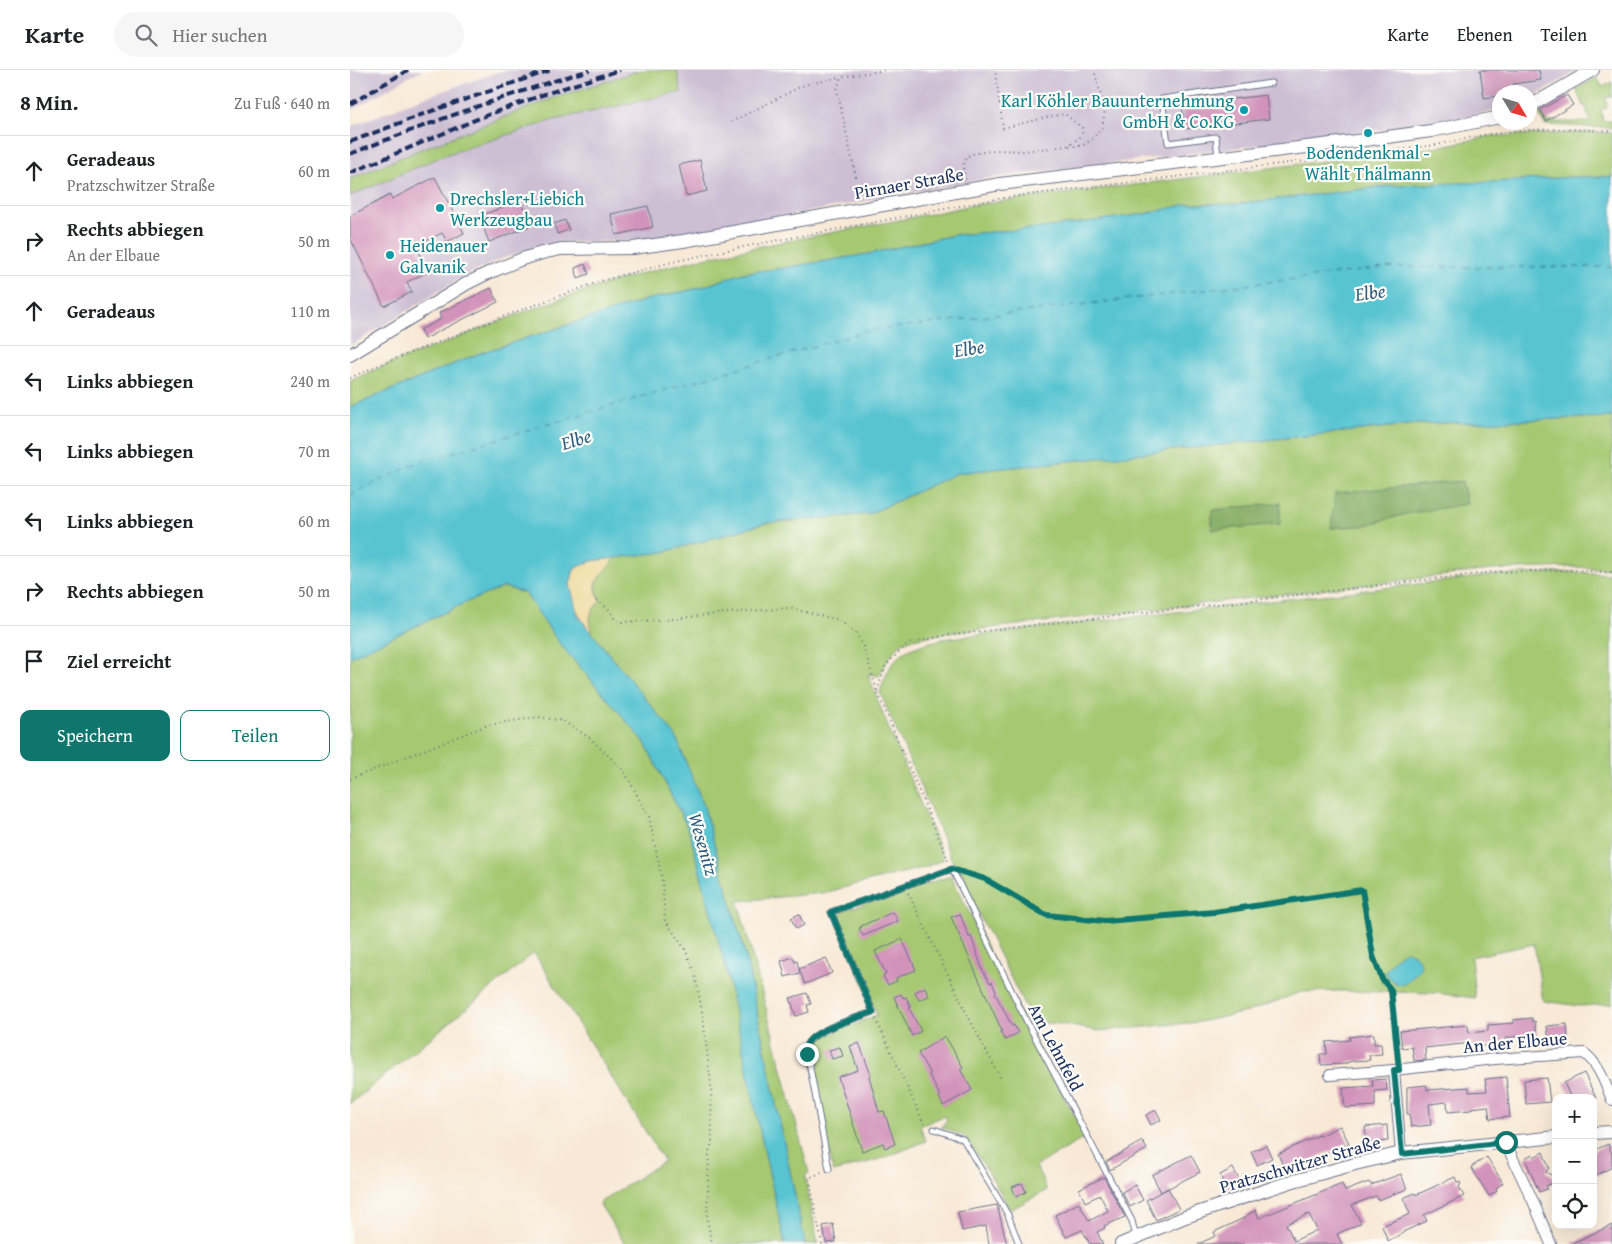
<!DOCTYPE html>
<html lang="de">
<head>
<meta charset="utf-8">
<style>
	:root { --surface:#fff; --page:#f6f6f6; --text:#202124; --muted:#757577; --line:#e0e0e0; --accent:#0f766e }
	body { margin:0; font-family:"Gentium Book Plus",serif; background:var(--page); color:var(--text) }
	.controls { position:absolute; right:15px; bottom:15px; display:grid; overflow:hidden; border-radius:10px; box-shadow:0 5px 20px #0002 }
	.controls button { width:45px; height:45px; display:grid; place-items:center; padding:0; border:0; border-bottom:1px solid var(--line); background:var(--surface); color:var(--text); font:25px sans-serif }
	.compass { position:absolute; left:1142px; top:15px; width:45px; height:45px; border-radius:50%; background:var(--surface); box-shadow:0 5px 20px #0002; rotate:128deg }
	.stop { position:absolute; width:15px; height:15px; margin:-11px; border:4px solid #0f766e; border-radius:50%; background:#fff }
	.stop.end { background:#0f766e; border-color:#fff; box-shadow:0 1px 5px #0008 }
	.list { margin:0; padding:0; list-style:none }
	h2 { display:flex; justify-content:space-between; align-items:center; height:65px; margin:0; padding:0 20px; font-size:21px }
	h2 small { font-size:16px; font-weight:400; color:var(--muted) }
	.list li { display:grid; grid-template-columns:32px 1fr auto; gap:15px; align-items:center; box-sizing:border-box; height:70px; padding:0 20px; border-top:1px solid var(--line) }
	.list b { display:block; font-size:19px; white-space:nowrap }
	.list p { margin:0; font-size:16px; white-space:nowrap; color:var(--muted) }
	.list em { font-size:16px; font-style:normal; color:var(--muted) }
	.actions { display:flex; gap:10px; padding:15px 20px }
	.actions a { flex:1; padding:11px 0; border:1px solid var(--accent); border-radius:10px; text-align:center; font-size:18px; color:var(--accent) }
	.actions .main { background:var(--accent); color:#fff }
	.icon { flex:none; width:28px; height:28px; fill:none; stroke:currentColor; stroke-width:2; stroke-linecap:round; stroke-linejoin:round }
	.map { position:relative; flex:none; width:1262px; height:1174px; overflow:hidden }
	header { display:flex; align-items:center; gap:30px; box-sizing:border-box; height:70px; padding:0 25px; background:var(--surface); border-bottom:1px solid var(--line) }
	header strong { font-size:24px }
	nav { display:flex; gap:28px; margin-inline-start:auto; font-size:18px }
	.search { width:350px; height:45px; background:var(--page); display:flex; align-items:center; gap:12px; box-sizing:border-box; padding:0 18px; border-radius:28px; color:var(--muted); font-size:19px }
	main { display:flex }
	aside { flex:1; background:var(--surface) }
	.map>svg:first-child { display:block }
	.industrial { fill:#ccbed3 }
	.green { fill:#a5c871; stroke:#607c68; fill-rule:evenodd }
	.forest { fill:#84ac63; stroke:#506e60 }
	.sand { fill:#eeda9e; stroke:#84847e }
	.water { fill:#59c4d2; stroke:#3a7a98 }
	.lines { fill:none; stroke-linecap:round; stroke-linejoin:round }
	.ferry { stroke:#2e5c81; stroke-width:1; stroke-dasharray:6 5; stroke-linecap:butt }
	.building { fill:#d293ba; fill-rule:evenodd }
	.service-casing { stroke:#687088; stroke-width:7 }
	.minor-casing { stroke:#687088; stroke-width:12 }
	.tertiary-casing { stroke:#687088; stroke-width:14 }
	.path { stroke:#687088; stroke-width:2; stroke-dasharray:1 4; stroke-linecap:butt }
	.service { stroke:#fff; stroke-width:5 }
	.minor { stroke:#fff; stroke-width:10 }
	.tertiary { stroke:#fff; stroke-width:12 }
	.rail { stroke:#1b2f5e; stroke-width:4; stroke-dasharray:8 4; stroke-linecap:butt }
	.route { stroke:#0f766e; stroke-width:6 }
	.culture-dot { fill:#0f9aa8; stroke:#fdfcf7; stroke-width:2 }
	.labels { text-anchor:middle; dominant-baseline:central; stroke-width:4.5; stroke-linejoin:round; paint-order:stroke }
	.culture-label { font-size:18px; fill:#0d838f; stroke:#fdfcf7; text-anchor:start }
	.street-label { font-size:18px; fill:#1b2f5e; stroke:#fdfcf7 }
	.water-label { font-size:19px; font-style:italic; fill:#2e5c81; stroke:#fdfcf7 }
</style>
</head>
<body>
<header>
<strong>Karte</strong>
<div class="search"><svg class="icon" aria-label="search" viewBox="0 0 24 24"><circle cx="10" cy="10" r="6"/><path d="M15 15l6 6"/></svg>Hier suchen</div>
<nav><a>Karte</a><a>Ebenen</a><a>Teilen</a></nav>
</header>
<main>
<aside>
<h2>8 Min.<small>Zu Fuß · 640 m</small></h2>
<ul class="list">
<li><svg class="icon" aria-label="ahead" viewBox="0 0 24 24"><path d="M12 20V5M6 11l6-6 6 6"/></svg><div><b>Geradeaus</b><p>Pratzschwitzer Straße</p></div><em>60 m</em></li>
<li><svg class="icon" aria-label="right" viewBox="0 0 24 24"><path d="M7 20v-9h11M14 6l5 5-5 5"/></svg><div><b>Rechts abbiegen</b><p>An der Elbaue</p></div><em>50 m</em></li>
<li><svg class="icon" aria-label="ahead" viewBox="0 0 24 24"><path d="M12 20V5M6 11l6-6 6 6"/></svg><div><b>Geradeaus</b></div><em>110 m</em></li>
<li><svg class="icon" aria-label="left" viewBox="0 0 24 24"><path d="M17 20v-9H6M10 6l-5 5 5 5"/></svg><div><b>Links abbiegen</b></div><em>240 m</em></li>
<li><svg class="icon" aria-label="left" viewBox="0 0 24 24"><path d="M17 20v-9H6M10 6l-5 5 5 5"/></svg><div><b>Links abbiegen</b></div><em>70 m</em></li>
<li><svg class="icon" aria-label="left" viewBox="0 0 24 24"><path d="M17 20v-9H6M10 6l-5 5 5 5"/></svg><div><b>Links abbiegen</b></div><em>60 m</em></li>
<li><svg class="icon" aria-label="right" viewBox="0 0 24 24"><path d="M7 20v-9h11M14 6l5 5-5 5"/></svg><div><b>Rechts abbiegen</b></div><em>50 m</em></li>
<li><svg class="icon" aria-label="arrive" viewBox="0 0 24 24"><path d="M6 21V4h12l-3 4 3 4H6"/></svg><div><b>Ziel erreicht</b></div></li>
</ul>
<div class="actions"><a class="main">Speichern</a><a>Teilen</a></div>
</aside>
<div class="map">
<svg width="1262" height="1174" viewBox="0 0 1262 1174">
	<rect width="100%" height="100%" fill="#fdfcf7"/>
	<filter id="ink" filterUnits="userSpaceOnUse"><feTurbulence type="fractalNoise" baseFrequency=".02" numOctaves="2"/><feDisplacementMap in="SourceGraphic" scale="10" xChannelSelector="R" yChannelSelector="G"/><feConvolveMatrix kernelMatrix="1 2 1 2 8 2 1 2 1" color-interpolation-filters="sRGB"/></filter>
	<filter id="wash" filterUnits="userSpaceOnUse"><feTurbulence type="fractalNoise" baseFrequency=".0096" numOctaves="4" result="noise"/><feDisplacementMap in="SourceGraphic" scale="20" xChannelSelector="R" yChannelSelector="G"/><feGaussianBlur stdDeviation="1.12" result="paint"/><feColorMatrix in="noise" values="0 0 0 0 0 0 0 0 0 0 0 0 0 0 0 0 0 1.4 0 .05"/><feComposite in="paint" operator="in"/></filter>
	<g filter="url(#wash)">
		<rect width="100%" height="100%" fill="#f8e9d6"/>
		<g class="industrial">
			<path d="M0 0H73L64 4 0 41Z"/>
			<path d="M154 0H291L201 29 69 80 0 109V57L72 28Z"/>
			<path d="M327 0H1229L1180 29V22H1150L1149 40 1080 54 640 108 371 158 304 169 278 171 212 172 188 176 149 190 114 206 0 276V126L95 85 204 50 330 23Z"/>
		</g>
		<g class="green">
			<path d="M291 0H327L331 22 204 50 95 85 0 126V109L69 80 201 29Z"/>
			<path d="M1247 8 1253 17 1262 12V27H1256L1257 38 1251 40 1253 51H1262V58L1195 55 1188 43 1190 40 1199 52H1241L1235 35 1233 36 1226 19Z"/>
			<path d="M1245 62 1262 63V107H1223L1143 112 1048 115 885 134H838L795 144 693 158 604 165 518 184 433 198 393 203 349 218 296 230 130 283 0 337V311C31 296 63 285 95 273 168 243 239 217 316 197 417 172 522 157 623 135L1087 77 1141 66Z"/>
			<path d="M1262 347V499L1222 497 1141 500 591 564C582 566 563 568 556 571 544 577 534 595 529 606L518 604 534 647 594 789 576 797 472 823 388 831 459 1103 455 1106 468 1174H455L395 884 353 734 324 665 241 563C243 557 240 556 240 550 240 542 245 536 250 531L245 513C252 503 258 499 264 488L314 482 416 453 519 444 607 403 1067 354ZM929 433 930 453 862 459ZM1056 444 1012 456 981 457Z"/>
			<path d="M1223 502 1262 504V934L1230 936 1193 931 1184 874 1121 887 1125 928 1085 923 991 921 951 922 897 942 850 952 749 961 710 954 683 952 605 797 530 622C543 581 553 580 592 569L1146 505Z"/>
			<path d="M154 517 175 523 210 574 294 671 339 760 377 903 408 1052 435 1174H275L249 1133 314 1091 184 883 0 1034V587L117 532Z"/>
			<path d="M601 806 674 952 736 1067 686 1096 697 1120 660 1140 638 1101 614 1066 591 1057 597 1050 594 1046 570 1056 576 1071 534 1088 483 1102 459 979 462 974 470 968 527 945 489 856V849L492 841Z"/>
		</g>
		<g class="forest">
			<path d="M1112 411 1117 434 1056 444 1012 456 981 458 985 423Z"/>
			<path d="M930 433V454L862 460V440Z"/>
		</g>
		<path class="sand" d="M264 488C258 500 253 503 245 513L247 523 250 531C245 536 240 542 240 550 240 556 243 557 241 563 231 549 220 533 220 515 220 510 223 504 224 499L241 491Z"/>
		<g class="water">
			<path d="M1223 107H1262V347L1067 354 607 403 519 444 416 453 314 482 241 491 224 499 220 515 228 546 325 665 353 734 395 884 455 1174H435L408 1052 377 903 339 760 294 671 210 574 175 523 154 517 117 532 0 587V337L130 283 296 230 349 218 393 203 433 198 518 184 604 165 693 158 795 144 838 134H885L1048 115 1143 112Z"/>
			<path d="M1055 881C1064 883 1070 887 1071 897 1063 905 1054 922 1043 911 1039 908 1037 907 1035 902L1044 889Z"/>
		</g>
		<g class="lines">
			<path class="ferry" d="M0 425 66 393 516 261 1043 197H1262"/>
		</g>
		<g id="blocks">
			<g class="building">
				<path d="M1130 0H1189L1191 10 1163 14 1164 22H1150V26L1134 28Z"/>
				<path d="M916 25 919 49 835 59 832 35Z"/>
				<path d="M1217 25 1223 35 1196 51 1190 40Z"/>
				<path d="M350 90 357 121 336 126 329 95Z"/>
				<path d="M85 107 114 163 97 172 92 163 66 176 79 201 57 212 62 222 34 236 0 168V146L40 125 42 129Z"/>
				<path d="M171 131 180 156 139 172 129 146Z"/>
				<path d="M298 136 303 157 266 165 261 144Z"/>
				<path d="M215 150 219 160 207 164 204 154Z"/>
				<path d="M235 194 239 204 228 208 225 198Z"/>
				<path d="M141 218 148 232 83 264V265L74 269 70 260 91 249 89 243Z"/>
				<path d="M543 842 548 851 513 866 509 858 512 857 511 856Z"/>
				<path d="M449 844 454 855 446 859 441 848Z"/>
				<path d="M610 844 619 867 621 866 633 901 640 913 642 912 646 922 645 923 662 956 664 955 668 963 655 970 650 962 652 961 601 847Z"/>
				<path d="M552 869 566 900 546 908 547 911 538 915 533 906 536 904 525 881Z"/>
				<path d="M443 887 445 892 447 891 450 903 435 907 431 891Z"/>
				<path d="M476 888 482 903 455 914 449 899Z"/>
				<path d="M575 917 579 926 569 930 565 922Z"/>
				<path d="M457 923 461 934 457 935 459 942 446 946 440 928Z"/>
				<path d="M551 924 553 928 556 927 561 937 559 938 571 961 562 966 544 927Z"/>
				<path d="M1182 948 1183 952 1185 951 1187 964 1155 968V974L1123 977 1122 973 1075 978 1076 990 1064 991 1062 977 1052 978 1050 961 1118 955 1119 963 1138 961V955L1164 953 1163 950Z"/>
				<path d="M1217 954 1218 970 1199 972 1197 956Z"/>
				<path d="M1024 964V974H1031L1032 984 1019 985 1020 990 1002 991 996 993V994L971 995 970 984H977L976 972 1000 970 999 967Z"/>
				<path d="M595 966 613 997 610 999 622 1020 593 1036 589 1027 590 1026 579 1005 580 1004 568 983Z"/>
				<path d="M509 973 521 1005 519 1006 529 1042 534 1041 545 1074 535 1078 533 1073 512 1081 488 1007 508 1000 500 976Z"/>
				<path d="M490 977 493 986 482 989 479 980Z"/>
				<path d="M1234 1003 1246 1028H1221L1214 1013Z"/>
				<path d="M1156 1007 1160 1047 1140 1049 1138 1036 1121 1038V1040L1098 1042 1097 1032 1079 1034 1081 1055 1061 1057 1059 1044H1057V1017L1077 1015V1020L1119 1017V1022L1137 1021 1135 1009Z"/>
				<path d="M1197 1008 1200 1032 1176 1034 1174 1010Z"/>
				<path d="M1036 1009 1037 1020 1025 1021V1036L995 1038 993 1018 1023 1016 1022 1010Z"/>
				<path d="M806 1040 811 1050 801 1055 796 1045Z"/>
				<path d="M1037 1055 1038 1071 1017 1073 1015 1057Z"/>
				<path d="M990 1056 999 1073 948 1096 950 1099 937 1105 928 1084 969 1065 970 1066Z"/>
				<path d="M792 1071 797 1079 760 1100 756 1092Z"/>
				<path d="M1258 1074 1262 1084V1097L1247 1105 1243 1097V1081Z"/>
				<path d="M916 1075 922 1088 907 1095 901 1082Z"/>
				<path d="M1193 1082 1199 1098 1196 1102 1203 1106 1205 1112 1196 1116 1197 1119 1189 1122 1175 1088 1183 1084 1184 1087Z"/>
				<path d="M841 1085 850 1102 811 1122 802 1105Z"/>
				<path d="M1137 1087 1153 1113 1146 1118 1147 1121 1139 1126 1121 1097Z"/>
				<path d="M883 1098 890 1112 877 1119 870 1105Z"/>
				<path d="M1051 1104 1057 1119 1028 1130 1026 1126 1002 1135 1011 1153 987 1164 992 1174H848L866 1166 864 1162 896 1147 895 1146 906 1140 909 1148 992 1114 995 1121 1019 1112 1021 1115ZM959 1144 967 1160 944 1171 936 1154Z"/>
				<path d="M754 1107 775 1147 754 1156 755 1158 747 1162 753 1174H740L732 1160 716 1167 705 1145 729 1133 739 1151 758 1141 750 1125 735 1132 729 1119Z"/>
				<path d="M1105 1107 1107 1112 1111 1113 1109 1117 1114 1126 1074 1145 1077 1151 1053 1162 1054 1163 1038 1171 1032 1156 1060 1144 1053 1128 1065 1123 1066 1125Z"/>
				<path d="M672 1113 676 1122 666 1127 662 1117Z"/>
				<path d="M785 1115 793 1130 780 1137 772 1122Z"/>
				<path d="M818 1118 829 1139 806 1150 796 1130Z"/>
				<path d="M647 1135 657 1174H639L636 1156 612 1161 608 1142Z"/>
				<path d="M483 1154 486 1172 476 1173 473 1156Z"/>
				<path d="M1262 1155V1174H1220Z"/>
			</g>
		</g>
	</g>
	<g filter="url(#ink)">
		<use href="#blocks" fill-opacity="0" stroke="#687088" stroke-width="1"/>
		<g class="lines">
			<g class="service-casing">
				<g id="service">
					<path d="M868 87 866 67 818 73 812 29 921 13"/>
					<path d="M584 1059 613 1069 658 1145 669 1174"/>
					<path d="M479 1099 456 976C463 959 507 948 523 942L481 842 602 799 677 952 782 1151 786 1167"/>
				</g>
			</g>
			<g class="minor-casing">
				<g id="minor">
					<path d="M980 1005 1044 1000"/>
					<path d="M1155 1072 1183 1131 1201 1174"/>
					<path d="M1051 1083 1044 1000 1145 989 1234 983C1249 994 1255 1013 1262 1030"/>
				</g>
			</g>
			<g class="tertiary-casing">
				<g id="tertiary">
					<path d="M1180 36 1243 0"/>
					<path d="M0 285 116 214 138 203 172 189 192 183 211 179 283 178 333 171 650 114 1023 69 1081 61 1150 47"/>
					<path d="M1243 1063 1262 1062"/>
					<path d="M771 1174 835 1147 940 1112 1005 1094 1051 1083 1206 1067"/>
				</g>
			</g>
			<g class="path">
				<path d="M381 52 454 15 491 7"/>
				<path d="M1173 52 1175 60"/>
				<path d="M719 76H732L741 70 752 58 755 41 744 0"/>
				<path d="M506 107 487 20 491 7 535 0"/>
				<path d="M615 109 613 96 616 87 622 84 645 80 673 81 717 76 729 68 732 63V58L715 44 698 47 653 58 645 0"/>
				<path d="M0 308 22 298 168 241 251 211 318 193 387 178 653 128 1086 75C1105 71 1124 66 1143 64 1183 58 1222 59 1262 61"/>
				<path d="M246 531 258 538 264 548 270 552 315 550 365 544 439 538 489 550 506 563 514 578 527 621 599 792"/>
				<path d="M527 621 536 595 557 574 592 566 1144 502 1222 500 1262 502"/>
				<path d="M0 709 138 655 188 647 213 651 240 668 274 701 299 747 312 810 315 850 335 879 345 904 353 947 361 1015 362 1073 359 1081 357 1149 362 1174"/>
				<path d="M613 802 635 809 696 845 755 851 864 842 1012 820 1023 886 1032 909 1041 920 1048 990"/>
				<path d="M558 823 620 950 651 1009"/>
				<path d="M526 949 576 1058"/>
				<path d="M472 1174 459 1108 472 1102"/>
			</g>
			<use href="#service" class="service"/>
			<use href="#minor" class="minor"/>
			<use href="#tertiary" class="tertiary"/>
			<g class="rail">
				<path d="M0 34 58 0"/>
				<path d="M0 72 76 43 201 0"/>
				<path d="M0 84C79 53 159 24 240 0"/>
				<path d="M0 103 132 47 195 24 270 0"/>
			</g>
		</g>
	</g>
	<g class="lines" filter="url(#ink)">
		<path class="route" d="M457 984C457 980 455 976 458 972 467 959 507 948 523 942L481 842 602 799 635 809 696 845 755 851 864 842 1012 820 1023 886 1032 909 1041 920 1049 1000H1044L1052 1084 1156 1072"/>
	</g>
	<g class="culture-dot">
		<circle cx="894" cy="40" r="5"/>
		<circle cx="1018" cy="63" r="5"/>
		<circle cx="90" cy="138" r="5"/>
		<circle cx="40" cy="185" r="5"/>
	</g>
	<g class="labels">
		<g class="culture-label">
			<text x="884" y="30" text-anchor="end">Karl Köhler Bauunternehmung<tspan x="884" dy="21">GmbH &amp; Co.KG</tspan></text>
			<text x="1018" y="82" text-anchor="middle">Bodendenkmal -<tspan x="1018" dy="21">Wählt Thälmann</tspan></text>
			<text x="100" y="128">Drechsler+Liebich<tspan x="100" dy="21">Werkzeugbau</tspan></text>
			<text x="50" y="175">Heidenauer<tspan x="50" dy="21">Galvanik</tspan></text>
		</g>
		<g class="street-label">
			<text transform="translate(559 113) rotate(-10)">Pirnaer Straße</text>
			<text transform="translate(1165 972) rotate(-5)">An der Elbaue</text>
			<text transform="translate(706 977) rotate(62)">Am Lehnfeld</text>
			<text transform="translate(950 1094) rotate(-16)">Pratzschwitzer Straße</text>
		</g>
		<g class="water-label">
			<text transform="translate(1020 222) rotate(-8)">Elbe</text>
			<text transform="translate(619 278) rotate(-9)">Elbe</text>
			<text transform="translate(226 369) rotate(-17)">Elbe</text>
			<text transform="translate(354 774) rotate(74)">Wesenitz</text>
		</g>
	</g>
</svg>
<div class="controls">
<button>+</button>
<button>−</button>
<button><svg class="icon" aria-label="locate" viewBox="0 0 24 24"><circle cx="12" cy="12" r="6"/><path d="M12 2v4M12 18v4M2 12h4M18 12h4"/></svg></button>
</div>
<svg class="compass" viewBox="-18 -18 36 36"><path d="M0-13l5 13h-10z" fill="#e53935"/><path d="M0 13l5-13h-10z" fill="#757577"/></svg>
<div class="stop" style="left:1156px;top:1072px"></div>
<div class="stop end" style="left:457px;top:984px"></div>
</div>
</main>
</body>
</html>
